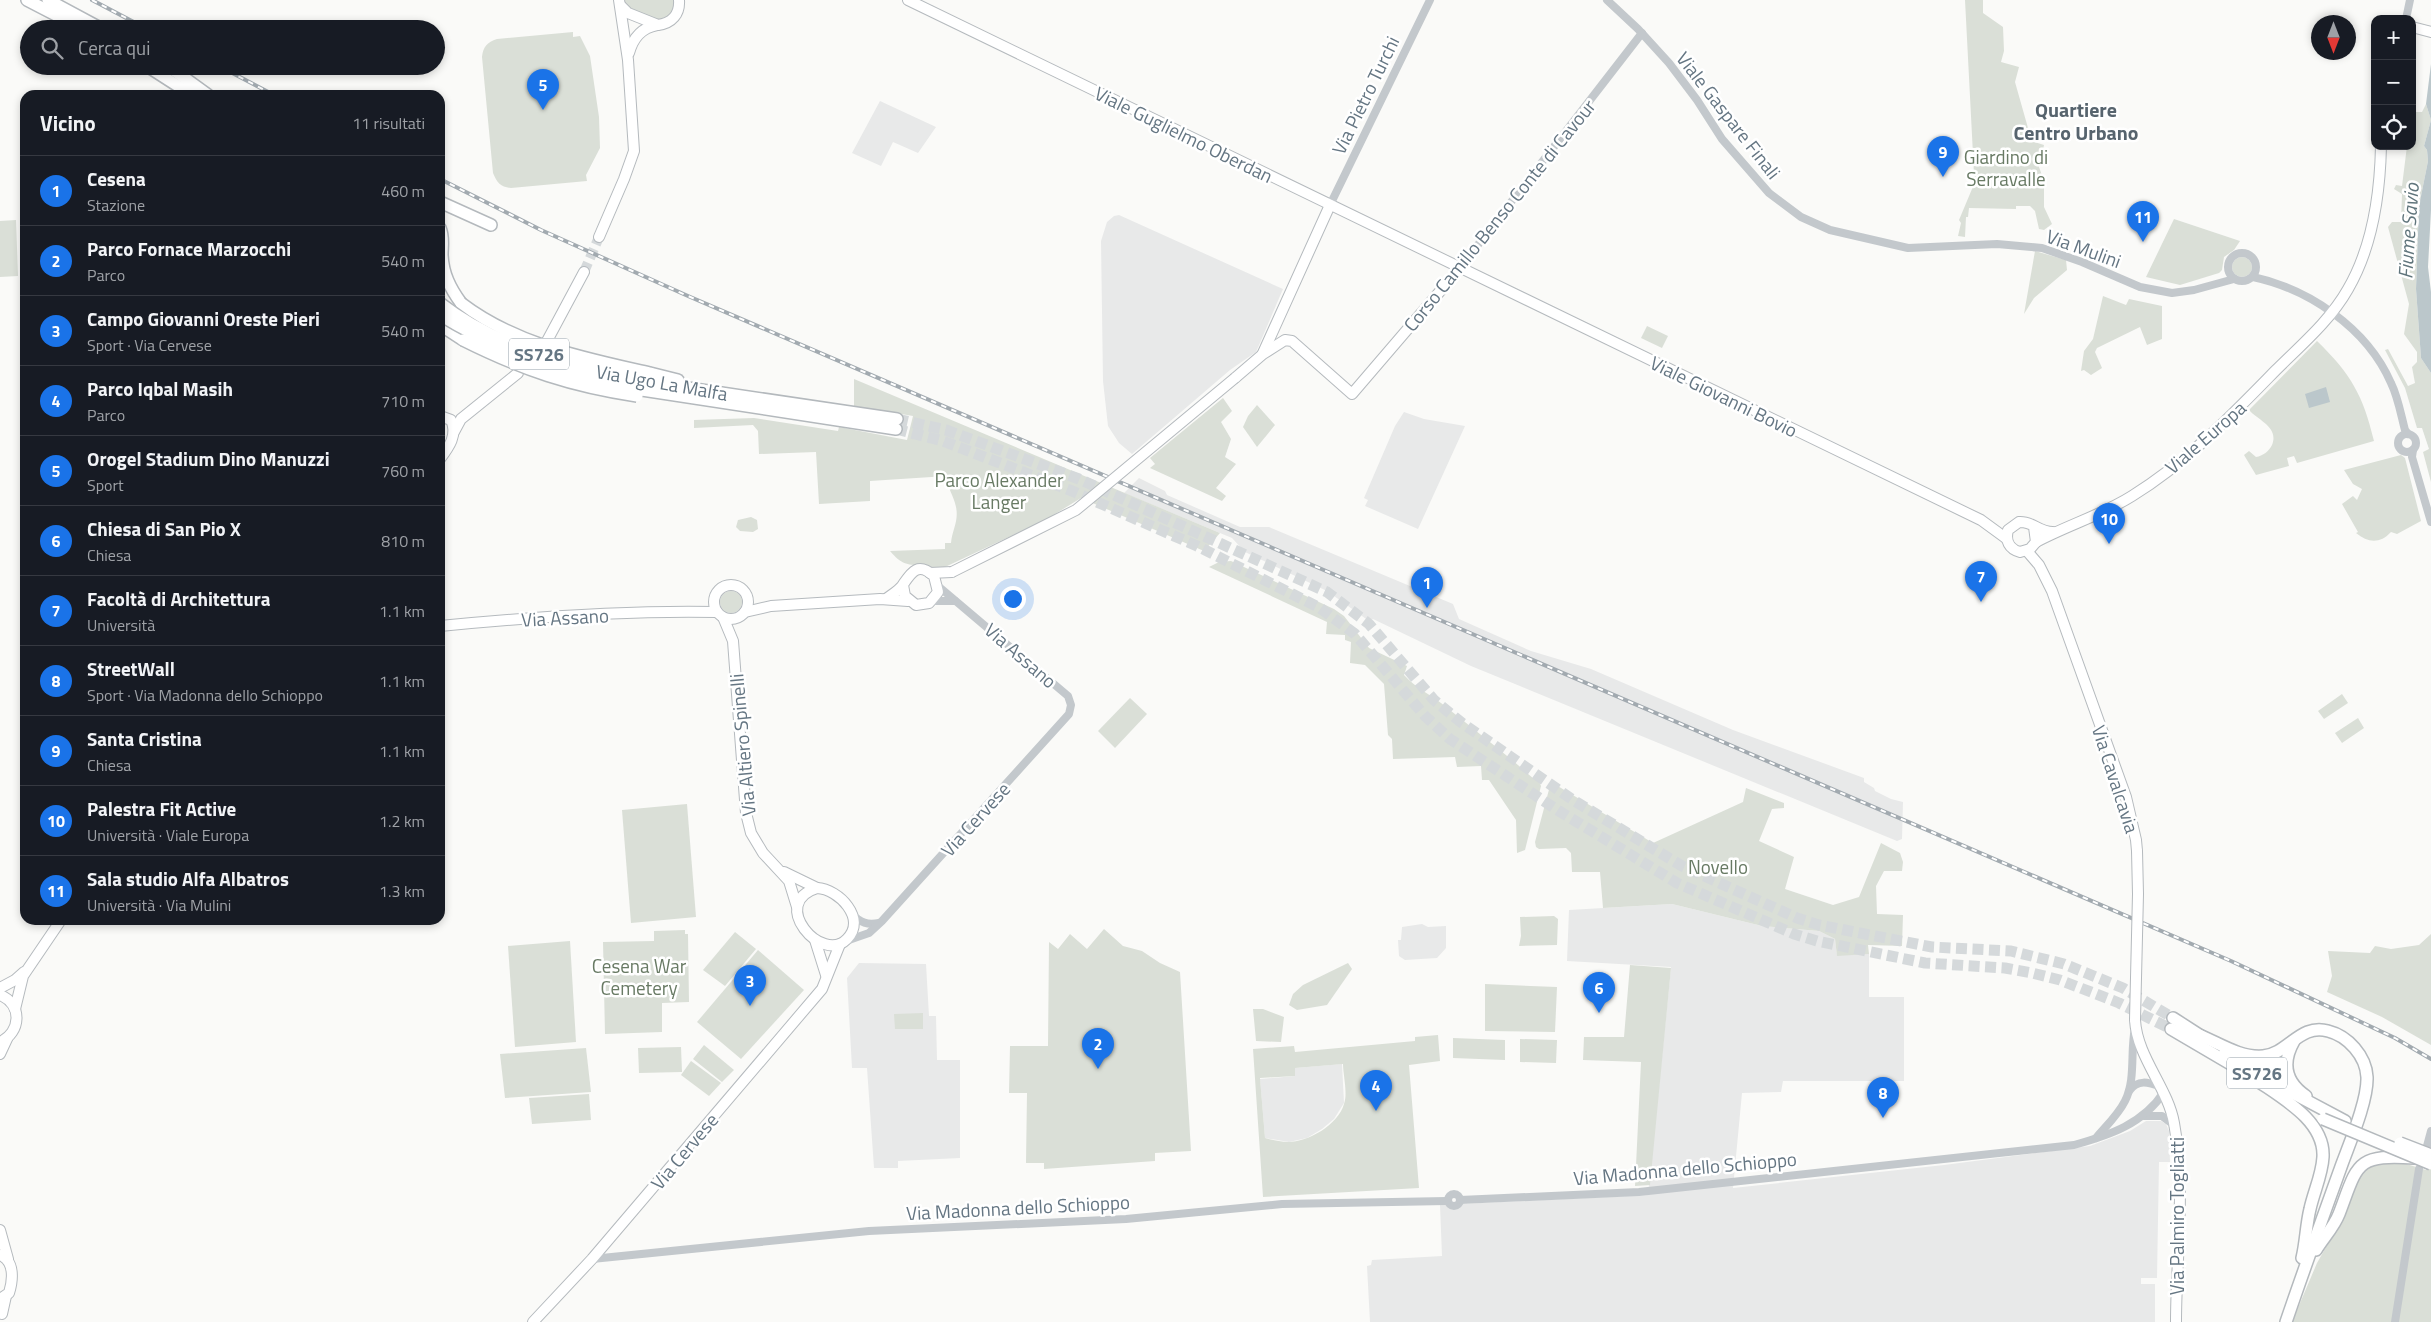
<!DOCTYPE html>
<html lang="it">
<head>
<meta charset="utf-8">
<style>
	:root { --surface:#171b24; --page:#242831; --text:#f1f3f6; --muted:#9ea1a6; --line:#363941; --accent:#1a73e8 }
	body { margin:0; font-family:"Titillium Web",sans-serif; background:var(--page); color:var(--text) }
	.controls { position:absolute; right:15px; top:15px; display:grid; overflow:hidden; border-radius:10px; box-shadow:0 2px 8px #0003 }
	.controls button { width:45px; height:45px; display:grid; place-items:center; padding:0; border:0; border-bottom:1px solid var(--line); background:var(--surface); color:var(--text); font:25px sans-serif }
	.compass { position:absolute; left:2311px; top:15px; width:45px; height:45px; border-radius:50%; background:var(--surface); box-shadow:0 2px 8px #0003; rotate:180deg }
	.you { position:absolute; left:1012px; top:598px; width:18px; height:18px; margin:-12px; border:4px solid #fff; border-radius:50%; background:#1a73e8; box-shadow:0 0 0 8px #1a73e833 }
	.badge { display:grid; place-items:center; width:32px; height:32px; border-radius:50%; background:var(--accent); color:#fff; font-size:16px; font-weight:700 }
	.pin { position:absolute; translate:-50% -41px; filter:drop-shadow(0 1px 2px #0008) }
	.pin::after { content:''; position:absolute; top:26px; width:18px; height:15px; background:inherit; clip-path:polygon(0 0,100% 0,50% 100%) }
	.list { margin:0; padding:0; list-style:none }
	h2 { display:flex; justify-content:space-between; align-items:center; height:65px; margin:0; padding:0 20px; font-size:21px }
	h2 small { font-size:16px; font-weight:400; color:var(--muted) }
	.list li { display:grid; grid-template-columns:32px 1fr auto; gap:15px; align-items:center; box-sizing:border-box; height:70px; padding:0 20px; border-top:1px solid var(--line) }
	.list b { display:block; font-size:19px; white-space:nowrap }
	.list p { margin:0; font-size:16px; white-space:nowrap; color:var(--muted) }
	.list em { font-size:16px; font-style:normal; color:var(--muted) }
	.icon { flex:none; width:28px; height:28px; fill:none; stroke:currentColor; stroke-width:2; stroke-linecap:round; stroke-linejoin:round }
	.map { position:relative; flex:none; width:2431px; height:1322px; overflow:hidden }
	.search { position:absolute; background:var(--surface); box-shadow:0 2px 8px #0003; left:20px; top:20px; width:425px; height:55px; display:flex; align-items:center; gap:12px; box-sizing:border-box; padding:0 18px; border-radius:28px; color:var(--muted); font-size:19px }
	.panel { position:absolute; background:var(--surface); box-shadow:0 2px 8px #0003; left:20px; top:90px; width:425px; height:835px; border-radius:15px }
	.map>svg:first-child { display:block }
	.built { fill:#e8e9e9 }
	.green { fill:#dadfd7; fill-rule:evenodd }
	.water { fill:#bbc7cb }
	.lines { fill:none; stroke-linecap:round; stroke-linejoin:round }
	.major-tunnel { stroke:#d5d9db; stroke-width:10; stroke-dasharray:10 5; stroke-linecap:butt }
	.highway-tunnel { stroke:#d5d9db; stroke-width:11; stroke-dasharray:11 5.5; stroke-linecap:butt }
	.major-casing { stroke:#b5babe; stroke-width:12 }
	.highway-casing { stroke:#b4b9bd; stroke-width:14 }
	.minor { stroke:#c3c8cc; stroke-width:8 }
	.major { stroke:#fff; stroke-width:10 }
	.highway { stroke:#fff; stroke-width:11 }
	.rail-casing { stroke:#a2aab0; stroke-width:4 }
	.rail { stroke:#fff; stroke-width:2; stroke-dasharray:5.5; stroke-linecap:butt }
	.major-bridge-casing { stroke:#b5babe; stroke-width:12; stroke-linecap:butt }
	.highway-bridge-casing { stroke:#b4b9bd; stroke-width:14; stroke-linecap:butt }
	.major-bridge { stroke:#fff; stroke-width:10 }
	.highway-bridge { stroke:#fff; stroke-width:11 }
	.labels { text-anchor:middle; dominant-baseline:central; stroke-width:5; stroke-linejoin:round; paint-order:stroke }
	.shield { fill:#fff; stroke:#939fa8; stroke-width:1 }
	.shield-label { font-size:18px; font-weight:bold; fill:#657683 }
	.street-label { font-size:19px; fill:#657683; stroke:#fff }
	.park-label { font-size:19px; fill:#687a64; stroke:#fff }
	.neighbourhood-label { font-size:20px; font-weight:bold; fill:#57646e; stroke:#fff }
	.water-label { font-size:20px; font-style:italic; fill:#60757c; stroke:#fff }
</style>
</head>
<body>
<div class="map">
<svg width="2431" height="1322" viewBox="0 0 2431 1322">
	<rect width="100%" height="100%" fill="#fafaf8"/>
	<g class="built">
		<path d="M880 101 936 127 918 153 893 142 881 166 852 153Z"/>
		<path d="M1119 215 1283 289 1256 352 1230 370 1132 454 1119 443 1108 426 1103 381 1101 241 1107 222 1114 216Z"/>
		<path d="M1404 412 1424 419 1465 426 1418 529 1365 506 1368 500 1364 498 1395 426Z"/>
		<path d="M1139 478 1165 491 1167 495 1240 527H1269L1453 604 1459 619 1531 651 1591 669 1733 730 1864 778V782L1874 788 1875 791 1891 799 1903 802 1902 839 1897 841 1471 666 1373 619 1369 621 1327 591 1245 552 1232 538 1124 493Z"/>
		<path d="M1672 904 1762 926 1819 931 1835 939 1837 955 1869 954V997H1904V1081H1783L1781 1092 1742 1093 1733 1188 1944 1165 2090 1146 2130 1131 2146 1121H2161L2166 1124 2169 1131 2170 1162H2159L2157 1278H2141V1284H2155V1322H1370L1367 1266 1371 1265 1372 1260 1442 1256 1440 1205 1648 1195 1671 967 1567 961 1569 910Z"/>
		<path d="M1422 924 1428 927 1446 926V948L1437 958 1405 960 1399 956 1398 940H1401L1402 927Z"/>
		<path d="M859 963 926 964 929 1016H936L937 1060H960V1158L898 1161V1168H874L867 1068H852L847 978Z"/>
		<path d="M1342 1064 1344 1103 1334 1119 1322 1129 1307 1138 1289 1142 1265 1138 1260 1079 1295 1076V1068Z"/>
	</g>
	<g class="green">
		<path d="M622 0H675L672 15 662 21 625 8Z"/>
		<path d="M1965 0H1983V13L2003 27 2004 51 2001 62 2019 67 2015 82 2028 128 2025 139 2044 145 2039 167 2044 181V207L2052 224 2044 230 2039 229 2035 211 2030 206H2016V209L1969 208 1968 217H1966L1965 237 1958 236 1961 223 1959 220 1972 189 1974 174Z"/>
		<path d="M573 32V37L580 36 590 56 599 117 600 148 586 175 587 181 511 188C501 187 497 183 493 173L482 57C483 47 487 42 497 39Z"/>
		<path d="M2426 104 2431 120 2424 146 2427 150 2428 161 2419 206 2416 289 2421 358 2431 373V482L2423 452 2429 449 2422 428H2417L2405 388 2385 350 2388 349 2408 386 2415 383 2412 367 2417 362V352L2404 334 2409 304 2388 227 2392 222H2401L2402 194 2394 189 2396 185 2402 186 2407 146H2412V112H2422Z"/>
		<path d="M2174 219 2240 241 2234 250 2224 257 2222 270 2219 273 2180 285 2146 277Z"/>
		<path d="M16 220 18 276 0 277V221Z"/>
		<path d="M2035 251 2066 260 2067 270 2034 298 2024 314Z"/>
		<circle cx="2242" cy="267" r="10"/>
		<path d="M2103 296 2126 305 2129 299 2162 306V339L2147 345 2140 327 2097 348 2095 352 2102 368 2091 375 2084 370 2081 371 2084 351 2093 339Z"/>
		<path d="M1647 326 1668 336 1662 348 1641 338Z"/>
		<path d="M2317 341C2351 374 2363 395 2374 441L2297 463 2294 456 2287 458 2289 466 2256 475 2244 455 2249 451 2256 457C2263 456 2269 451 2272 445 2279 427 2259 421 2249 410Z"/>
		<path d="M854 379 1220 533 1204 551 1081 498 1047 519 945 567C936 570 931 567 921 566 906 564 902 565 890 551L945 549V543H951C952 530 959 521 956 507 954 496 947 488 947 476L870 481V501L819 504 816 452 759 454 758 431 753 425 694 428V420L754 418 838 431 839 427 907 440 913 416 854 406Z"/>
		<path d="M1223 398 1232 411 1221 422 1231 439 1225 457 1236 464 1216 488 1226 496 1222 501 1150 468 1155 464 1150 458Z"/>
		<path d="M1257 405 1275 425 1257 447 1243 427 1248 416Z"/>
		<path d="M2401 455 2405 458 2421 521 2397 534 2391 532C2380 544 2368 543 2356 533L2358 532 2342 504 2353 496 2357 500 2362 489 2353 484 2344 470Z"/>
		<path d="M751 517 757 520 758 529 753 532 740 531 736 527 738 520Z"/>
		<path d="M1231 561 1334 609 1344 616 1369 648 1407 666 1404 675C1416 688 1428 693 1441 703 1472 728 1504 752 1534 779L1537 777 1541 786 1525 850 1517 853 1516 820 1489 780H1482L1481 766 1457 767 1455 757 1393 759 1392 739 1388 735 1384 684 1365 665 1350 663 1351 642 1345 640V635L1326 634 1327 622 1209 567 1219 562Z"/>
		<circle cx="731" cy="602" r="11"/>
		<path d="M2342 694 2348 703 2324 719 2318 711Z"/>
		<path d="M1130 698 1147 714 1115 748 1098 731Z"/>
		<path d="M2358 718 2364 728 2342 743 2335 733Z"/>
		<path d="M1551 782 1653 843 1743 802 1746 788 1784 803V808L1772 809 1759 841 1794 857 1785 889 1833 905 1859 897 1881 843 1900 853 1903 862 1902 871H1884L1876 886 1877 914 1903 915 1902 946 1868 945 1869 954 1837 956 1835 939 1819 931 1762 926 1672 904 1603 908 1600 872H1572L1571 853 1566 848 1539 849 1536 847 1535 842Z"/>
		<path d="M687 804 696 917 631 923 622 810Z"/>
		<path d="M1554 916 1558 919 1557 945 1519 946 1521 936 1520 917Z"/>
		<path d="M1104 929 1123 946 1142 951 1160 963 1180 972 1191 1151 1155 1153V1161L1044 1169V1163H1026L1027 1093H1009L1010 1046H1048L1049 942 1058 949 1070 934 1087 949Z"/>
		<path d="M685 930V934H688L689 1002 662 1003V1032L605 1034 603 942 654 941V931Z"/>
		<path d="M735 932 756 949 725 986 703 970Z"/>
		<path d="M2431 934V1045L2382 1017 2327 992 2332 976 2328 951 2370 953 2375 946 2391 949 2419 945Z"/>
		<path d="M570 941 576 1042 515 1047 508 946Z"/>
		<path d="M758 950 804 990 741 1059 697 1022Z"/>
		<path d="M1348 963 1352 969 1327 1005 1297 1010 1289 1005 1293 994 1303 985Z"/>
		<path d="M1630 965 1671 968 1650 1185 1635 1186 1641 1062 1583 1060 1584 1037H1624Z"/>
		<path d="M1485 984 1557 987 1555 1032 1485 1031Z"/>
		<path d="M1253 1009H1263L1284 1017 1281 1042 1256 1041Z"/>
		<path d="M923 1013V1029H895L894 1014Z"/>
		<path d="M1438 1035 1440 1061 1409 1065 1419 1188 1263 1197 1253 1049 1294 1046 1295 1052 1415 1041V1037ZM1343 1064C1343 1075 1348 1093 1344 1104 1338 1125 1308 1142 1288 1142 1280 1142 1272 1140 1265 1138L1260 1078 1295 1076V1068Z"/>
		<path d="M1453 1038 1505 1040V1060L1453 1058Z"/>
		<path d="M1520 1039 1557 1040 1556 1063 1520 1062Z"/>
		<path d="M704 1045 734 1070 722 1082 693 1059Z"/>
		<path d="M681 1047 682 1072 639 1073 638 1048Z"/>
		<path d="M586 1048 591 1092 505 1098 500 1054Z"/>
		<path d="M691 1061 721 1083 709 1096 681 1075Z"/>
		<path d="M589 1094 591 1120 532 1124 529 1098Z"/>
		<path d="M2431 1150V1322H2292L2317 1263 2345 1214 2359 1177 2373 1164 2400 1162 2426 1170Z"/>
	</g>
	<g class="water">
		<path d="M2431 64V210L2428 267 2431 292V373L2421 358 2416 289 2419 206 2428 161 2427 150 2424 146 2431 120 2426 104Z"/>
		<path d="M2326 387 2330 402 2309 408 2305 394Z"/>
	</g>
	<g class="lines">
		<path class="major-tunnel" d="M584 272 599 237"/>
		<g class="highway-tunnel">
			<path d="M897 419 946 430 1079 479 1327 592 1369 624 1434 700 1462 723 1573 800 1682 866 1797 918 1819 925 1932 947 2011 951 2064 964 2123 988 2173 1018"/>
			<path d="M896 429 943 441 1072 491 1197 546 1320 608 1355 634 1425 716 1450 739 1559 811 1677 883 1794 934 1817 941 1925 963 2005 968 2032 973 2060 980 2119 1003 2171 1029"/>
		</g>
		<g class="major-casing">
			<g id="major">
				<path d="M908 0 1981 520 2007 539"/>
				<path d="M621 6 628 13 658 25C672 23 680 14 679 0"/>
				<path d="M2412 27 2431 32"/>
				<path d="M629 53C633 38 641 28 657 25"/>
				<path d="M599 237 624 179 634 151 628 60 619 0"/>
				<path d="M547 341 584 272"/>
				<path d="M1263 353 1330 205"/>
				<path d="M1235 378 1263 354 1285 340 1292 341 1352 394 1460 268"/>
				<path d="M440 416 451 420C458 435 449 447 440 459"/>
				<path d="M454 432 461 419 518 373"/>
				<path d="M2034 527 2036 542 2030 549 2020 552C2009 549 2005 541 2008 530L2019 522C2033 521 2038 532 2053 532"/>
				<path d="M2036 542C2068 525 2102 515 2132 496 2187 462 2230 417 2275 371 2300 346 2330 321 2348 289 2373 246 2380 195 2381 146"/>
				<path d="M2027 551 2039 565 2052 591 2126 797 2136 840 2137 851"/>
				<path d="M930 573 952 572"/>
				<circle cx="731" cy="602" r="17"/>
				<path d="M886 599C891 595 898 591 902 586 911 573 917 561 934 576L938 592 929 603 916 605 905 596 903 585"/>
				<path d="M745 612 771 606 880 599 908 601"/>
				<path d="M723 617 733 641 746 813 751 833 763 853 789 881 797 907"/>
				<path d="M440 626C532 617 625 610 717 612"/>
				<path d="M784 872 817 888"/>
				<path d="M817 888C839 889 867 919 847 939 822 965 768 903 817 888Z"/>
				<path d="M815 940 826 975"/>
				<path d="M0 988 15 980 24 972"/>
				<path d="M0 995C23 1004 21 1033 0 1042"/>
				<path d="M15 1009 23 976 61 920"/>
				<path d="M2135 1020C2137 1057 2168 1088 2174 1123 2186 1187 2176 1258 2176 1322"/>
				<path d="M0 1054 7 1039"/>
				<path d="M0 1230 8 1259"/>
				<path d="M0 1255C15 1261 13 1280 9 1293L0 1299"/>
				<path d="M2 1314 6 1296"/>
				<path d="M533 1322 592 1259 822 989 840 944"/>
			</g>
		</g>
		<g class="highway-casing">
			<g id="highway">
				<path d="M27 0 83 29"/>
				<path d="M48 0 102 29"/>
				<path d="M147 66 192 95"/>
				<path d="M168 66 208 95"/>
				<path d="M440 202 491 225"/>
				<path d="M440 228C444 237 442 245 442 255 443 274 450 288 461 303"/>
				<path d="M440 325 463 340"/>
				<path d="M650 373 678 380"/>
				<path d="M648 382 897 419"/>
				<path d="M642 390 896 429"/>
				<path d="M2173 1018 2204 1038"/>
				<path d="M2171 1029 2234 1066"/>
				<path d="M2199 1035C2219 1043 2240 1058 2263 1056 2288 1054 2300 1023 2328 1031 2348 1036 2366 1056 2367 1077 2368 1100 2350 1142 2342 1164 2323 1217 2304 1269 2286 1322"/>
				<path d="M2294 1041C2282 1062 2285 1082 2306 1096"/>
				<path d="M2225 1052 2268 1080 2345 1121"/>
				<path d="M2252 1077C2278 1096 2325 1119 2323 1157 2322 1175 2314 1191 2310 1209 2306 1225 2306 1242 2302 1258"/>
				<path d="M2316 1250C2324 1237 2334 1227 2339 1214 2358 1164 2355 1154 2414 1158"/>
			</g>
		</g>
		<g class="minor">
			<path d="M1607 0 1638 29 1669 63 1697 100 1722 139 1769 193 1801 217 1830 230 1908 248 1997 244 2042 248 2082 262 2140 287 2172 293 2194 290 2234 279"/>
			<path d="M2406 19 2410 0"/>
			<path d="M1330 205 1430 0"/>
			<circle cx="2242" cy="267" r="14"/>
			<path d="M1460 268 1642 33"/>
			<path d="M2253 277C2309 289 2367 328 2391 383 2398 397 2401 415 2405 430L2408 434"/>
			<circle cx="2407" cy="443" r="9"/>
			<path d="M2413 450 2412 457 2431 522"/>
			<path d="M932 601H955"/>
			<path d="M852 914C861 923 867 925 879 923"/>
			<path d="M846 941 869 933 882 921 1069 714 1071 705 1068 696 938 586"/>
			<path d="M2129 1091C2138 1079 2148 1082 2161 1087"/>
			<path d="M2144 1116H2162L2174 1125"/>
			<path d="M2096 1138C2106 1126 2118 1115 2125 1101 2136 1080 2130 1051 2135 1028"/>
			<path d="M2427 1146 2431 1131"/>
			<circle cx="1454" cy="1200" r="6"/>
			<path d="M1460 1200 1639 1192 2074 1145C2110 1135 2143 1124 2164 1092"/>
			<path d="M592 1259 869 1231 1126 1219 1282 1204 1447 1201"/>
			<path d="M2395 1322 2419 1169"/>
		</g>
		<use href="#major" class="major"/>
		<use href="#highway" class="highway"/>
		<g class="rail-casing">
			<g id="rail">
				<path d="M92 0 147 29"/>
				<path d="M219 66 274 95"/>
				<path d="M440 179 541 230 688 296 2231 961 2395 1038 2431 1059"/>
			</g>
		</g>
		<use href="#rail" class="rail"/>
		<g class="major-bridge-casing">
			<g id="major-bridge">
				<path d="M952 572 1076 510 1235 378"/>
				<path d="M2135 1020 2138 894 2137 851"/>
			</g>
		</g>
		<g class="highway-bridge-casing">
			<g id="highway-bridge">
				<path d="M440 303C499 349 576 367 648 382"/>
				<path d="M461 303C516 345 584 358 650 373"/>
				<path d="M440 315C504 354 569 377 642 390"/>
				<path d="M463 340C523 370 571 386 637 396"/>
				<path d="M2323 1119 2431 1164"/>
				<path d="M2400 1143 2431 1155"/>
			</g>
		</g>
		<use href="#major-bridge" class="major-bridge"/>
		<use href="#highway-bridge" class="highway-bridge"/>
	</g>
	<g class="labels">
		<g class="shield">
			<rect x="509" y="338.5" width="60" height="31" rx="4"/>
			<rect x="2227" y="1057.5" width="60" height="31" rx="4"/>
		</g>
		<g class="shield-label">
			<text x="539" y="354">SS726</text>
			<text x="2257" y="1073">SS726</text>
		</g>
		<g class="street-label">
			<text transform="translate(1365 95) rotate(-64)">Via Pietro Turchi</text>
			<text transform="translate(1729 115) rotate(52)">Viale Gaspare Finali</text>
			<text transform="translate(1184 134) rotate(26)">Viale Guglielmo Oberdan</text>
			<text transform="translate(1499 215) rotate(-51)">Corso Camillo Benso Conte di Cavour</text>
			<text transform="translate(2084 248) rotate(20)">Via Mulini</text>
			<text transform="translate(662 382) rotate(10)">Via Ugo La Malfa</text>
			<text transform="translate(1724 396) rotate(26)">Viale Giovanni Bovio</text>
			<text transform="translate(2205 437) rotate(-41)">Viale Europa</text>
			<text transform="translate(565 617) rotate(-3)">Via Assano</text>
			<text transform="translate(1021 655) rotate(41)">Via Assano</text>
			<text transform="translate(742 745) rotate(-95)">Via Altiero Spinelli</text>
			<text transform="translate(2116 779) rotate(72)">Via Cavalcavia</text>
			<text transform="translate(975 819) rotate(-48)">Via Cervese</text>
			<text transform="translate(684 1151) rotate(-50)">Via Cervese</text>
			<text transform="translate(1685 1168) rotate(-5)">Via Madonna dello Schioppo</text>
			<text transform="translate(1018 1207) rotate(-3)">Via Madonna dello Schioppo</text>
			<text transform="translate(2176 1216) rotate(-90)">Via Palmiro Togliatti</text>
		</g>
		<g class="park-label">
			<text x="2006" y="156">Giardino di<tspan x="2006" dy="22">Serravalle</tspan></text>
			<text x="999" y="479">Parco Alexander<tspan x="999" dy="22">Langer</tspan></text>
			<text x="1718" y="866">Novello</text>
			<text x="639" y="965">Cesena War<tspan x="639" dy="22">Cemetery</tspan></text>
		</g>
		<g class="neighbourhood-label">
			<text x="2076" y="109">Quartiere<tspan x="2076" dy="23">Centro Urbano</tspan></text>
		</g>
		<g class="water-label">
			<text transform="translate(2408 231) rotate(-86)">Fiume Savio</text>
		</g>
	</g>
</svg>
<div class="controls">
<button>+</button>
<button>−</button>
<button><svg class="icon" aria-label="locate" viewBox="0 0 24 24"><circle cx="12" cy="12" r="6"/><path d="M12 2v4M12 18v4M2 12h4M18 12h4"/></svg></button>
</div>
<svg class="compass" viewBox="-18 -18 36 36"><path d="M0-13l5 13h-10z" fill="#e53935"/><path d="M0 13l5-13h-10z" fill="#9ea1a6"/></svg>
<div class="you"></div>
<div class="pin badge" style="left:1427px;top:608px">1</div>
<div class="pin badge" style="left:1098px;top:1069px">2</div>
<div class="pin badge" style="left:750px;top:1006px">3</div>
<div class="pin badge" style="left:1376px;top:1111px">4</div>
<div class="pin badge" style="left:543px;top:110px">5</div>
<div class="pin badge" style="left:1599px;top:1013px">6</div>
<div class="pin badge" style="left:1981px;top:602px">7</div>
<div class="pin badge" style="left:1883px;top:1118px">8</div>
<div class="pin badge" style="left:1943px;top:177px">9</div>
<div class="pin badge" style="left:2109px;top:544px">10</div>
<div class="pin badge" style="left:2143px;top:242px">11</div>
<div class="search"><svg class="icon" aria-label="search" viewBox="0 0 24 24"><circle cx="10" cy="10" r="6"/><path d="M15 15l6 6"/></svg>Cerca qui</div>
<section class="panel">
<h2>Vicino<small>11 risultati</small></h2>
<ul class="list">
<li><span class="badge">1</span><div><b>Cesena</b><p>Stazione</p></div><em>460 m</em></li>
<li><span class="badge">2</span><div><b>Parco Fornace Marzocchi</b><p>Parco</p></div><em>540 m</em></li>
<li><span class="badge">3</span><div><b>Campo Giovanni Oreste Pieri</b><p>Sport · Via Cervese</p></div><em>540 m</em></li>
<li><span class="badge">4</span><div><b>Parco Iqbal Masih</b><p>Parco</p></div><em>710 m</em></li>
<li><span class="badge">5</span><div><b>Orogel Stadium Dino Manuzzi</b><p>Sport</p></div><em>760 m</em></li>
<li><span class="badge">6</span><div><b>Chiesa di San Pio X</b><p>Chiesa</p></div><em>810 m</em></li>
<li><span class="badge">7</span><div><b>Facoltà di Architettura</b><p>Università</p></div><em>1.1 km</em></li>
<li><span class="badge">8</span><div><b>StreetWall</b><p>Sport · Via Madonna dello Schioppo</p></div><em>1.1 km</em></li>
<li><span class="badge">9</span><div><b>Santa Cristina</b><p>Chiesa</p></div><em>1.1 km</em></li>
<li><span class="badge">10</span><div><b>Palestra Fit Active</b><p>Università · Viale Europa</p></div><em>1.2 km</em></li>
<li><span class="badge">11</span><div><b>Sala studio Alfa Albatros</b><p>Università · Via Mulini</p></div><em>1.3 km</em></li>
</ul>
</section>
</div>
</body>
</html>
